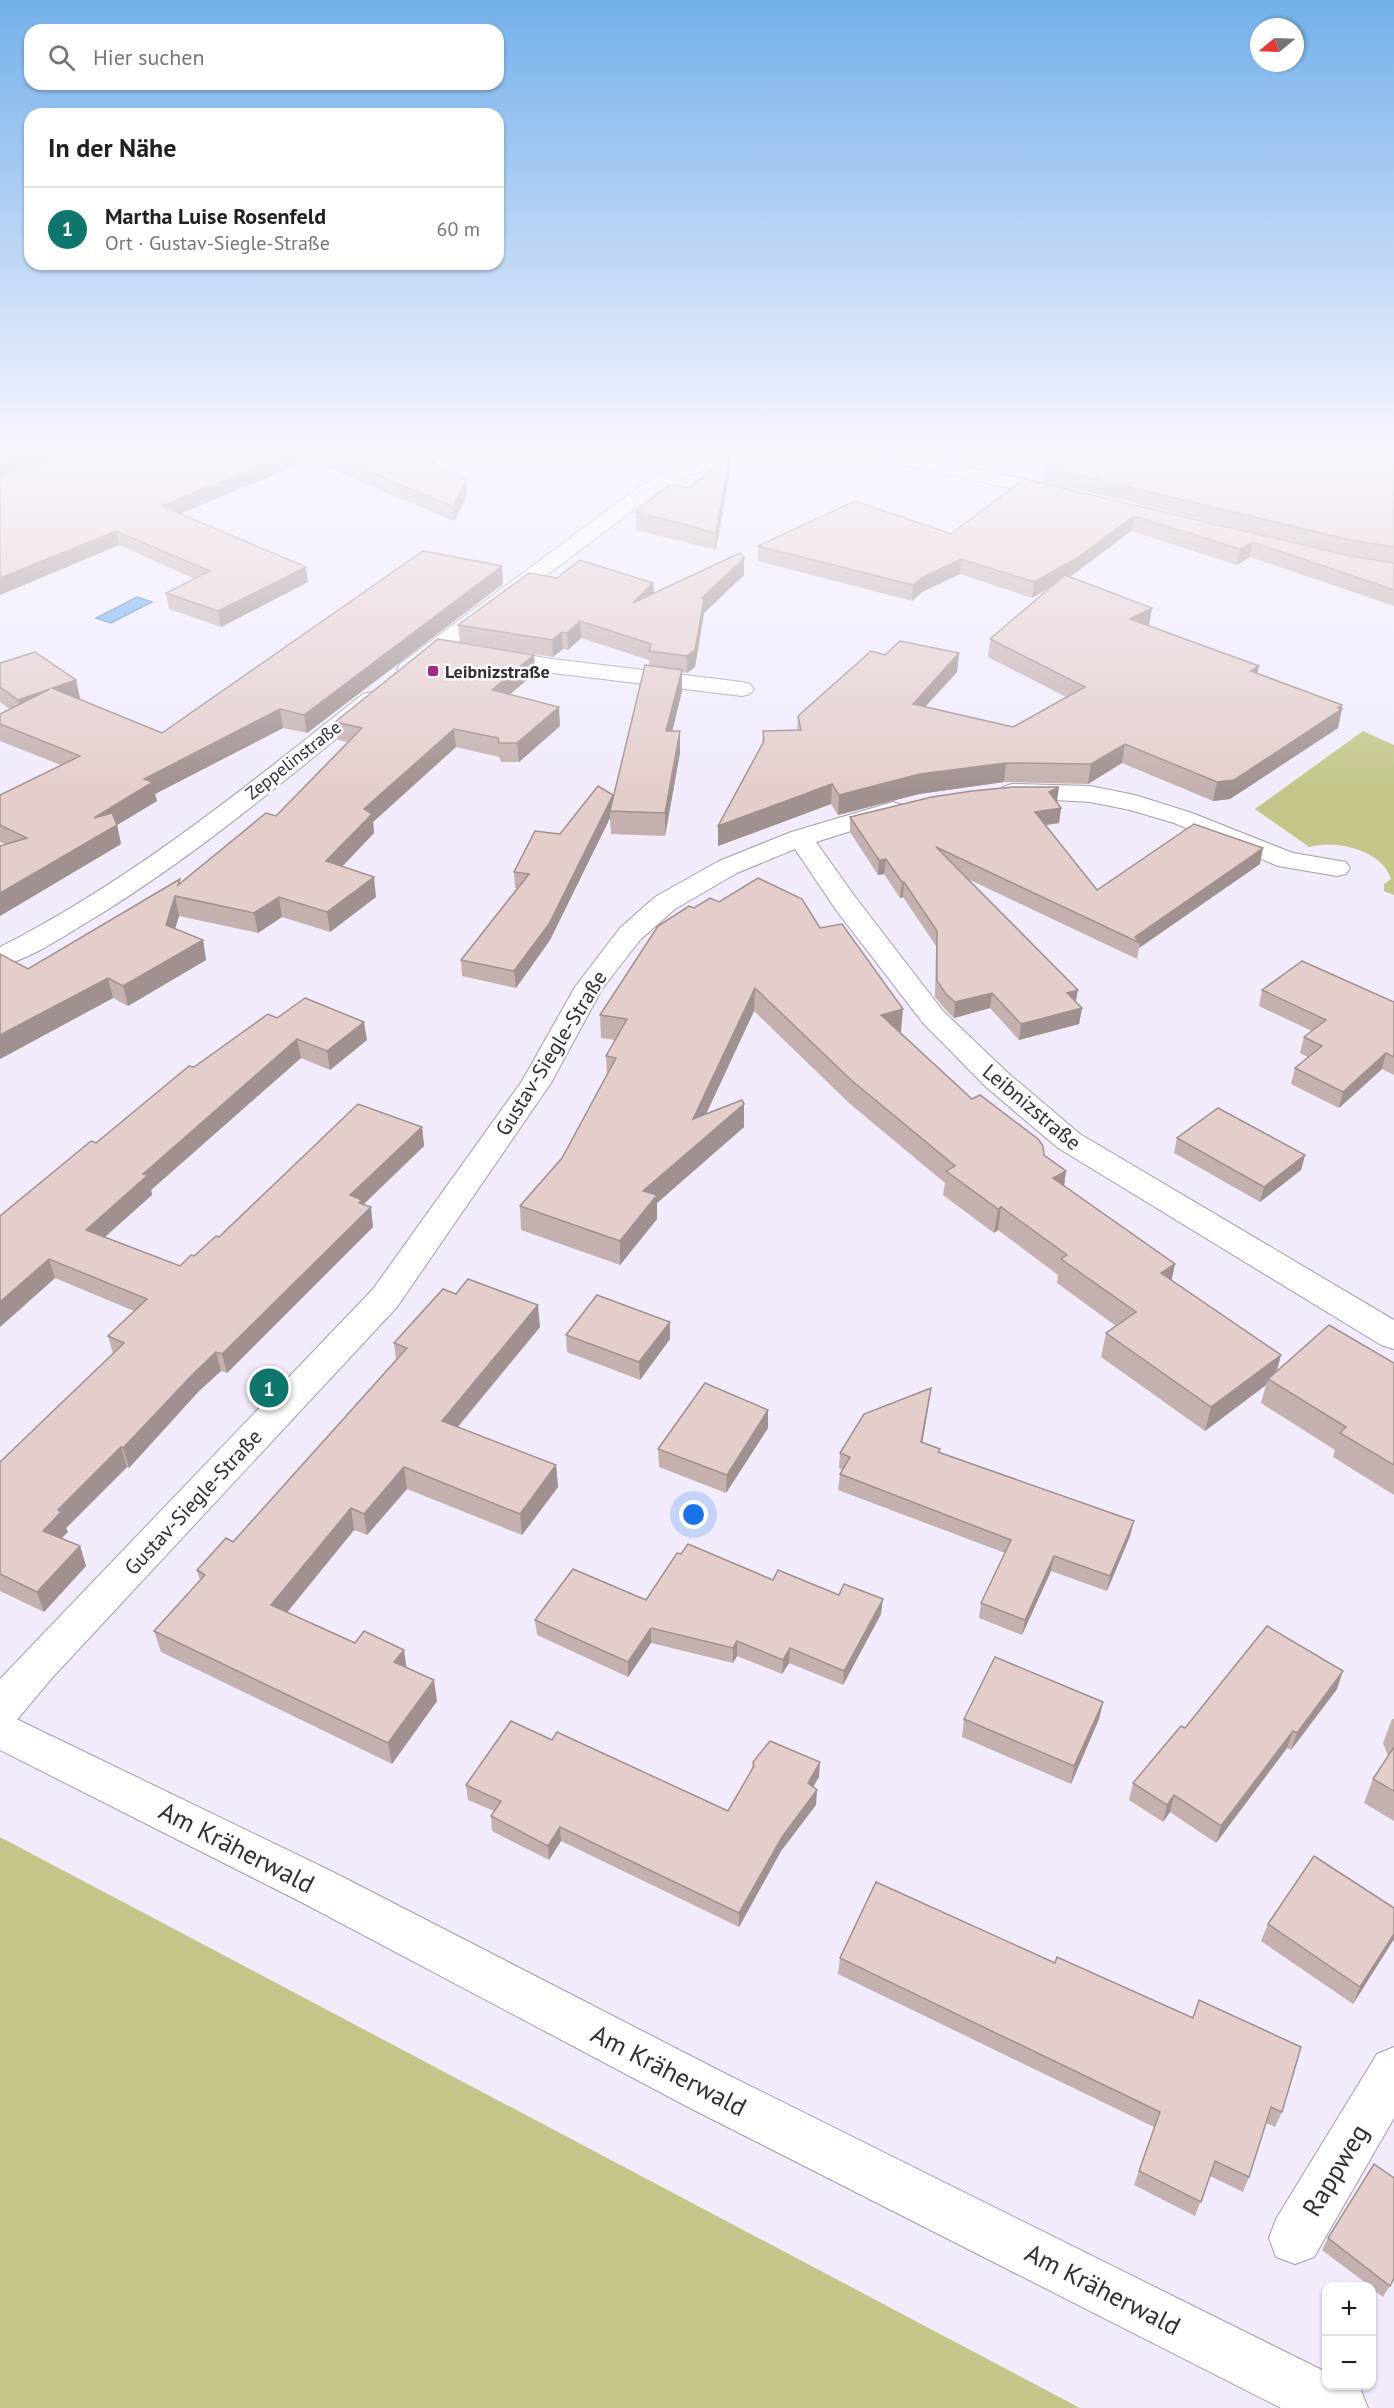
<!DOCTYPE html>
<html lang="de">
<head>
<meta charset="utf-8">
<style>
	:root { --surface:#fff; --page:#f2f2f2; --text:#202124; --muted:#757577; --line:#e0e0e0; --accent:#0f766e }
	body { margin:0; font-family:"PT Sans",sans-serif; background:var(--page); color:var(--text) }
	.controls { position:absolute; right:18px; bottom:18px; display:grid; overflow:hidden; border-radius:12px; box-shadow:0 2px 4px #0004 }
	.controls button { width:54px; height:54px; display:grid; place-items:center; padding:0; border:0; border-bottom:2px solid var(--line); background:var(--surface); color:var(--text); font:30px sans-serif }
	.compass { position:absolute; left:1250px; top:18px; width:54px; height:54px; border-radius:50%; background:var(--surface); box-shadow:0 2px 4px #0004; rotate:251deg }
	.you { position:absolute; left:694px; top:1515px; width:21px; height:21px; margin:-15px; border:4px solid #fff; border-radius:50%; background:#1a73e8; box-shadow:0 0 0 9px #1a73e833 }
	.badge { display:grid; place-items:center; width:39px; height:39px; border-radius:50%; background:var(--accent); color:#fff; font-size:20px; font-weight:700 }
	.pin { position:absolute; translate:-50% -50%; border:3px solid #fff; box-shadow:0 2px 6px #0006 }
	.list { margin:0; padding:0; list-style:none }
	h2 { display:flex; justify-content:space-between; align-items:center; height:78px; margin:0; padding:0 24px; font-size:26px }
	h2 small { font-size:20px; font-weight:400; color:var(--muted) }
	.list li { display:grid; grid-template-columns:39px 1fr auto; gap:18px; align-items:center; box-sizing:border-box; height:84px; padding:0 24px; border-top:2px solid var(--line) }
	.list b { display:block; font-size:22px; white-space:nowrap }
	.list p { margin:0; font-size:20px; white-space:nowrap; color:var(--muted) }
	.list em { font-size:20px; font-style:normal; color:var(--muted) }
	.icon { flex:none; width:33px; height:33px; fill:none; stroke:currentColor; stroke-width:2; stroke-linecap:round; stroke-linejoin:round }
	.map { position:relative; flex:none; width:1394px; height:2408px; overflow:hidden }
	.search { position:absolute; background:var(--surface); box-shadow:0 2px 4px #0004; left:24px; top:24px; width:480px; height:66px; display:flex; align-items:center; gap:15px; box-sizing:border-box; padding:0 21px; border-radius:18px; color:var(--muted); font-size:22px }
	.panel { position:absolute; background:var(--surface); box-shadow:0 2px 4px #0004; left:24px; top:108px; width:480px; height:162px; border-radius:18px }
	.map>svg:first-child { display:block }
	.green { fill:#c3c688 }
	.water { fill:#63a9ed; stroke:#5484b6; stroke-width:1.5 }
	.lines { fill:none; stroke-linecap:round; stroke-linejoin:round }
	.minor-casing { stroke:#a39dad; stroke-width:2 }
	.major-casing { stroke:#a39dad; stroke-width:2 }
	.minor { fill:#fff; fill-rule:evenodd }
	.major { fill:#fff; fill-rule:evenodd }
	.wall { fill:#c4b1af }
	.shaded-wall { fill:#a0908f }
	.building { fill:#e4cecc; stroke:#a0908f; stroke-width:1.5 }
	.poi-dot { fill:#a02b85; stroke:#fcfbfe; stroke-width:2 }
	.labels { text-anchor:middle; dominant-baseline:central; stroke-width:5; stroke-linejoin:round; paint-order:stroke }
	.far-poi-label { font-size:18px; font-weight:bold; fill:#312e35; stroke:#fcfbfe; text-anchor:start }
	.far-street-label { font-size:18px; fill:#312e35; stroke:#fcfbfe }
	.street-label { font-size:21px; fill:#312e35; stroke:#fcfbfe }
	.near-street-label { font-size:26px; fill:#312e35; stroke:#fcfbfe }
</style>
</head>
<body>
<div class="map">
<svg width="1394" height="2408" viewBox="0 0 1394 2408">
	<rect width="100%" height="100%" fill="#f1ebfc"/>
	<g class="green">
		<path d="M1363 731 1394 745V895L1384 891V884L1391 879C1382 850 1336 839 1309 847L1255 809Z"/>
		<path d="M0 1837 1080 2408H0Z"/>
	</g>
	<path class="water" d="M137 597 152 602 111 623 96 618Z"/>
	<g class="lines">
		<g class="minor-casing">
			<g id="minor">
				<path d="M711 455H738L736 459 682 478 653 495 416 674 408 676 400 674 397 669 400 664 639 487 668 470Z"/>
				<path d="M874 455H910L1062 487 1069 489 1072 493 1069 497 1062 499 883 461 876 459Z"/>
				<path d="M491 648 545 658 742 682 750 684 754 689 750 694 742 696 545 672 483 660 480 655 483 650Z"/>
				<path d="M371 692 379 694 383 699 379 704C284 781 191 860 86 923 59 939 30 959 0 966V947C132 880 247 786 363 694Z"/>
				<path d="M1012 784 1090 786 1135 795 1192 813 1293 853 1346 862 1350 868 1346 874 1337 876 1278 866 1174 823 1130 810 1090 802 1003 797 999 792 1003 787Z"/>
				<path d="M893 802 902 805 906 810 902 815 816 842 856 898 943 1011 1008 1073 1080 1134 1394 1320V1349L1381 1345 1058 1148 986 1087 923 1023 836 910 795 849 737 873 675 909 640 940 602 989 551 1083 397 1307 52 1678 15 1722 0 1727V1679L373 1289 522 1081 575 987 620 928 655 897 719 861 791 832Z"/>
				<path d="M1394 2047V2118L1314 2257 1295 2264 1276 2257 1269 2238 1276 2219 1377 2054Z"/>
			</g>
		</g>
		<g class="major-casing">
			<path id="major" d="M0 1711 333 1872 724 2073 1326 2372V2386H1354L1360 2388 1368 2408H1281L688 2107 301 1902 0 1750Z"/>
		</g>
		<use href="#minor" class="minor"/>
		<use href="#major" class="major"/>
	</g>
	<g class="wall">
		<path d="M82 455H457L432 463 467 495 454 521 309 460 180 514 308 582 221 627 169 609 166 593 195 579 119 545 0 595V477Z"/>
		<path d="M730 455V470L716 550 636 530V512L689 488Z"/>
		<path d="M1394 455V606L1250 557 1237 565 1131 531 1075 573 1070 577 1149 626 1258 674 1342 705 1338 728 1230 799 1213 801 1122 763 1088 784 1004 782 919 794 838 815 831 804 718 846V826L762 744 763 731H797L798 716 885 655 959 653 957 672 925 707 1013 727 1066 697 988 657 990 639 1049 588 1032 598 960 574 922 592 912 601 758 561V546L951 534 1024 479 1350 556 1390 562 1347 555 1043 481 1045 467Z"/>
		<path d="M744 558V575L704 613 695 667 687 673 682 672V691L672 731 680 753 665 836 611 834 610 818 550 940 516 988 462 976 461 960 517 888H515L514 872 560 834 613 798 649 666V660L581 638 568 650 563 649 553 657 460 642 458 625 557 578 653 583 654 593Z"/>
		<path d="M502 566 503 584 307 733 283 728 155 794 157 801 117 825 121 844 0 916V846L5 844 0 842V795L61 765 0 741V714L10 709 0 702V663L80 698 78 699 162 733Z"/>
		<path d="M534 655 535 673 510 694 560 726 519 762H501L499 757 456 747 373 822 374 833 342 867 376 897 330 932 282 917 258 933 179 916 175 929 203 940 206 960 128 1006 113 998 0 1059V954L28 969 181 883 276 816 347 742 338 740 335 722Z"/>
		<path d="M1057 802 1061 808 1059 823 1045 825 1097 890 1260 864 1139 948 1137 959 966 878 1082 1008 1079 1024 1019 1040 990 1008 954 1018 945 1009 935 997 936 946 903 897 900 898 884 874 878 875 850 832V817Z"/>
		<path d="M719 902 820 928 901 1032H900L972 1099 1044 1155 1066 1171 1064 1186 1175 1264 1171 1280 1281 1355 1277 1371 1394 1363V1495L1333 1457 1335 1450 1261 1403 1266 1385 1205 1431 1101 1357 1106 1333 1116 1326 1057 1283 1058 1275 998 1230 994 1233 943 1195 945 1183 849 1103 754 1011 706 1114 744 1104V1127L657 1203V1219L620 1265 521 1230 520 1206 562 1158 607 1076 606 1056 615 1040 601 1038 600 1015 694 908Z"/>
		<path d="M1262 990 1394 1002V1075L1382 1069 1339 1108 1291 1084 1295 1068 1308 1057 1300 1053 1304 1037 1312 1031 1259 1006Z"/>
		<path d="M277 1018 367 1040 330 1070 301 1058 151 1190 152 1195 105 1237 180 1266 194 1256 219 1237 422 1127 424 1146 363 1204 373 1227 227 1373 221 1371 199 1391 129 1468 127 1467 66 1528 68 1532 61 1538 80 1546 86 1566 44 1612 0 1591V1462L113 1354 108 1336 134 1311 55 1278 0 1327V1216L194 1067Z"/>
		<path d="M1177 1138 1305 1155 1301 1170 1260 1202 1174 1153Z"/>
		<path d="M670 1322V1339L640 1380 567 1352 566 1335Z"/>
		<path d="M540 1327 458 1427 556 1465 558 1487 522 1535 407 1489 367 1535 354 1530 287 1612 407 1667 437 1701 392 1764 161 1652 154 1631 200 1581 197 1570 233 1542 396 1360 394 1343Z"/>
		<path d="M931 1388 922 1442 940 1453 1130 1536 1107 1591 1051 1571 1022 1635 979 1618 981 1603 1005 1553 838 1490 840 1474 842 1470 839 1468 840 1453Z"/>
		<path d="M768 1428 726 1493 659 1467 658 1449Z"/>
		<path d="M773 1580 881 1614 843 1685 789 1663 782 1674 737 1656 733 1663 651 1643 628 1677 537 1635 535 1620 646 1600Z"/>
		<path d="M1337 1689 1291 1750 1287 1748 1216 1843 1170 1812 1163 1822 1129 1800 1133 1783 1185 1728Z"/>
		<path d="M1103 1702 1099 1719 1071 1784 962 1737 964 1719Z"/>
		<path d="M1392 1719H1394V1821L1364 1803 1373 1779 1388 1756 1383 1743Z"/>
		<path d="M552 1740 728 1811 752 1769 753 1762 819 1777 813 1787 816 1805 781 1851 739 1927 561 1841 549 1860 492 1831 491 1816 494 1811 468 1800 466 1785Z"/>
		<path d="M876 1882 1282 2112 1275 2127 1266 2123 1249 2177 1243 2192 1210 2176 1195 2216 1134 2185 1154 2127 838 1974 840 1958Z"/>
		<path d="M1268 1924 1394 1939 1353 2004 1261 1941Z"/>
		<path d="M1328 2238 1394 2279 1383 2297 1371 2288V2286H1370L1322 2250Z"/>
	</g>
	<g class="shaded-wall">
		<path d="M21 455H76L0 476V461Z"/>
		<path d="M285 455H309V460L164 520 162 506Z"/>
		<path d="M416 455H457L417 469Z"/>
		<path d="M730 455V470L716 550V533Z"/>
		<path d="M466 480 467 495 454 521 453 507Z"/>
		<path d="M1134 516 1131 531 1075 573 1032 598 1034 582Z"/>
		<path d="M116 531 119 545 0 595V578Z"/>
		<path d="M1253 542 1250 557 1237 565 1240 549Z"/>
		<path d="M744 558V575L704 613 695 667 687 673V656L702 598Z"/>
		<path d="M961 559 960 574 922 592 912 601 913 585 923 577Z"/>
		<path d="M502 566 503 584 307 733 304 715Z"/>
		<path d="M306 567 308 582 221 627 218 611Z"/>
		<path d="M653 583 654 600 633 603Z"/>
		<path d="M1152 608 1149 626 1130 619Z"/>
		<path d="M580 621 581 638 568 650 567 633Z"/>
		<path d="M562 632 563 649 553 657 552 640Z"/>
		<path d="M959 653 957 672 911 722 913 704Z"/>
		<path d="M534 655 535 673 494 708 492 690Z"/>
		<path d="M1259 666 1255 684 1251 671Z"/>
		<path d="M682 670V691L667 753 666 731Z"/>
		<path d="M76 680 80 698 56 707 52 688Z"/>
		<path d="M50 689 22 718 18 700Z"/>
		<path d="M1342 705 1341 710 1342 709 1338 728 1230 799 1213 801 1217 782Z"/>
		<path d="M559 707 560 726 519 762 517 743Z"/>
		<path d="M280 709 283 728 155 794 157 801 117 825 121 844 0 916V893L94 818 144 779Z"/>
		<path d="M454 729 456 747 373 822 374 833 328 881 326 861 364 809Z"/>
		<path d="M680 731V753L665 836V813Z"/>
		<path d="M1125 744 1122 763 1088 784 1091 764Z"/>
		<path d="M1006 763 1004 782 919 794 838 815 839 795 920 774Z"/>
		<path d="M832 784 831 804 718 846V826Z"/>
		<path d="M1059 787 1057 802 1049 792Z"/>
		<path d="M613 795 614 811H610V818L550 940 516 988 514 971Z"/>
		<path d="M1061 808 1059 823 1033 827 1035 812Z"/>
		<path d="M1263 848 1260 864 1139 948 1140 943 1135 937Z"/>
		<path d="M886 859 884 874 878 875 879 860Z"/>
		<path d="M374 877 376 897 330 932 327 912Z"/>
		<path d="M902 882H904L903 897 900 898Z"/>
		<path d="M175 896 179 916 170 945 166 925Z"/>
		<path d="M279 897 282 917 258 933 254 913Z"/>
		<path d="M203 940 206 960 128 1006 123 986Z"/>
		<path d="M108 978 113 998 0 1059V1035Z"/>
		<path d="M755 988 754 1011 693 1142V1119Z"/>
		<path d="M1078 990 1075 1006 1067 993Z"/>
		<path d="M992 993 990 1008 954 1018 955 1002Z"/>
		<path d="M1082 1008 1079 1024 1019 1040 1021 1024Z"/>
		<path d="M903 1009 901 1032 879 1038 881 1015Z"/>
		<path d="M364 1022 367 1040 330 1070 327 1051Z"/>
		<path d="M297 1039 301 1058 151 1190 152 1195 91 1249 86 1230 143 1174Z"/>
		<path d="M1386 1053 1382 1069 1339 1108 1343 1092Z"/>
		<path d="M744 1104V1127L657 1203V1219L620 1265V1241L643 1191Z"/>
		<path d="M422 1127 424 1146 363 1205 371 1207 373 1227 227 1373 222 1354 350 1195Z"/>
		<path d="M1305 1155 1301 1170 1260 1202 1264 1187Z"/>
		<path d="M1066 1171 1063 1194 1053 1178Z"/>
		<path d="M1001 1207 998 1230 994 1233 998 1209Z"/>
		<path d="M49 1259 55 1278 0 1327V1302Z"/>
		<path d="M1175 1264 1170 1288 1161 1273Z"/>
		<path d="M538 1305 540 1327 445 1442 442 1421Z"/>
		<path d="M670 1322V1339L640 1380 639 1362Z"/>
		<path d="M216 1352 221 1371 199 1391 129 1468 123 1448 195 1372Z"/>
		<path d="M1281 1355 1274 1379H1268L1266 1385 1205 1431 1211 1407Z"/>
		<path d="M931 1388 929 1403 920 1457 921 1442Z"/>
		<path d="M768 1410V1428L726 1493 727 1475Z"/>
		<path d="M121 1447 127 1467 66 1528 68 1532 50 1550 43 1531 58 1510Z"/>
		<path d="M556 1465 558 1487 522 1535 520 1514Z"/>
		<path d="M404 1467 407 1489 367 1535 364 1514Z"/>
		<path d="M351 1508 354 1530 276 1626 271 1605Z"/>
		<path d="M1134 1521 1130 1536 1107 1591 1110 1576Z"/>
		<path d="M80 1546 86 1566 44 1612 37 1592Z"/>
		<path d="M1054 1556 1051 1571 1022 1635 1025 1620Z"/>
		<path d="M883 1599 881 1614 843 1685 844 1671Z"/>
		<path d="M651 1628V1643L628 1677V1662Z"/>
		<path d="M737 1641V1656L733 1663V1648Z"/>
		<path d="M790 1648 789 1663 782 1674 783 1660Z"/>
		<path d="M404 1650 407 1671 394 1662Z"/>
		<path d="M1343 1671 1337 1689 1291 1750 1297 1733Z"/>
		<path d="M434 1680 437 1701 392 1764 388 1743Z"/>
		<path d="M1103 1702 1099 1719 1071 1784 1074 1766Z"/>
		<path d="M1293 1731 1287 1748 1216 1843 1221 1826Z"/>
		<path d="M820 1762 819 1777 807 1797 808 1783Z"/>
		<path d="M817 1790 816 1805 781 1851 739 1927V1913L782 1837Z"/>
		<path d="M1174 1795 1170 1812 1163 1822 1167 1805Z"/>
		<path d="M560 1827 561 1841 549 1860 548 1846Z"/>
		<path d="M1394 1934V1939L1353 2004 1360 1987Z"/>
	</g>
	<g class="building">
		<path d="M0 455H21L0 461Z"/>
		<path d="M82 455H285L162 506 306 567 218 611 166 593 210 571 116 531 0 578V477Z"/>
		<path d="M330 455H416L466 480 453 507Z"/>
		<path d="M729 455H730L716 533 636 512 670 484 689 488Z"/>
		<path d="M1061 455H1394V547L1351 540 1045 467Z"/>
		<path d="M1024 479 1350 556 1394 563V590L1253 542 1240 549 1134 516 1077 558 1034 582 961 559 923 577 913 585 758 546 855 501 951 534Z"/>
		<path d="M423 551 502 566 304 715 280 709 144 779 153 782 94 818 112 813 117 825 0 893V846L27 838 0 825V795L80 756 0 724V714L50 689 18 700 0 687V663L35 652 76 680 52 688 162 733Z"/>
		<path d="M740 553 744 558 702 598 704 599 695 650 687 656 649 651 651 644 580 621 567 633 562 632 552 640 458 625 529 573 557 578 580 560 653 583 633 603Z"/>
		<path d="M1065 575 1152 608 1130 619 1259 666 1251 671 1342 705 1338 708 1342 709 1234 780 1217 782 1125 744 1091 764 1006 763 920 774 839 795 832 784 718 826 764 741 763 731 801 730 798 716 871 651 885 655 900 641 959 653 913 704 1013 727 1085 687 990 639Z"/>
		<path d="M438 639 534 655 492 690 559 707 517 743H499L498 738 454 729 364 809 372 814 326 861 374 877 327 912 279 897 254 913 175 896 166 925 203 940 123 986 108 978 0 1035V954L28 969 180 879 178 885 266 813 276 816 362 728 335 722Z"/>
		<path d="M645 665 682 670 666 731H680L665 813 610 811Z"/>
		<path d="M598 786 613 795 549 924 514 971 461 960 529 874 514 872 535 831 560 834Z"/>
		<path d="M1013 787H1059L1049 792 1061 808 1035 812 1097 890 1194 824 1263 848 1135 937 1140 943 936 847 1078 990 1067 993 1082 1008 1021 1024 992 993 955 1002 946 994 937 981V931L904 882H902L886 859 879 860 850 817 932 797 972 791Z"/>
		<path d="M758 878 802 899 820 928 842 924 903 1009 881 1015 972 1099 980 1095 1038 1139 1043 1146 1044 1155 1066 1171 1053 1178 1175 1264 1161 1273 1281 1355 1211 1407 1106 1333 1136 1312 1061 1259 1067 1255 1001 1207 998 1209 946 1171 955 1166 851 1080 755 988 693 1119 742 1100 744 1104 643 1191 657 1195 620 1241 520 1206 562 1158 616 1058 606 1056 627 1019 600 1015 658 926 689 906 694 908 710 898 719 902Z"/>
		<path d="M1302 961 1394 1002V1057L1386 1053 1343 1092 1295 1068 1322 1046 1304 1037 1326 1020 1262 990Z"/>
		<path d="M305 998 364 1022 327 1051 297 1039 143 1174 148 1175 86 1230 180 1266 191 1255 194 1256 216 1236 219 1237 358 1104 422 1127 350 1195 362 1200 359 1203 371 1207 222 1354 216 1352 195 1372 123 1448 121 1447 58 1510 61 1512 43 1531 80 1546 37 1592 0 1574V1462L124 1343 108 1336 147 1299 49 1259 0 1302V1216L91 1141 96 1143 189 1066 194 1067 268 1014 277 1018Z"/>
		<path d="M1218 1108 1305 1155 1264 1187 1177 1138Z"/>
		<path d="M468 1279 538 1305 442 1421 556 1465 520 1514 404 1467 364 1514 351 1508 271 1605 355 1643 364 1631 404 1650 394 1662 434 1680 388 1743 154 1631 205 1575 197 1570 226 1538 233 1542 407 1348 394 1343 443 1289 456 1294Z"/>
		<path d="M597 1295 670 1322 639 1362 566 1335Z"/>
		<path d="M1329 1325 1394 1363V1465L1340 1433 1346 1427 1268 1379Z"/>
		<path d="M705 1383 768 1410 727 1475 658 1449Z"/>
		<path d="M931 1388 921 1442 940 1449 938 1452 1134 1521 1110 1576 1054 1556 1025 1620 981 1603 1011 1540 840 1474 850 1457 840 1453 864 1414Z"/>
		<path d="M688 1544 773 1580 778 1570 839 1595 844 1584 883 1599 844 1671 790 1648 783 1660 737 1641 733 1648 651 1628 628 1662 535 1620 573 1569 646 1600 677 1553 681 1554Z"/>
		<path d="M1267 1626 1343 1671 1297 1733 1293 1731 1221 1826 1174 1795 1167 1805 1133 1783 1181 1726 1185 1728Z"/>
		<path d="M995 1657 1103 1702 1074 1766 964 1719Z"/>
		<path d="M511 1721 552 1740 557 1732 728 1811 754 1766 753 1762 770 1741 820 1762 808 1783 817 1790 782 1837 739 1913 560 1827 548 1846 491 1816 501 1801 466 1785Z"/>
		<path d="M1394 1747V1791L1373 1779Z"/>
		<path d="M1314 1856 1394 1908V1934L1360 1987 1268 1924Z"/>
		<path d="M876 1882 1055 1963 1057 1957 1193 2018 1199 2000 1301 2047 1282 2112 1271 2107 1249 2177 1215 2161 1201 2202 1139 2171 1160 2112 840 1958Z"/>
		<path d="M1374 2164 1394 2178V2278L1390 2286 1328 2238Z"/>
	</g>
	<linearGradient id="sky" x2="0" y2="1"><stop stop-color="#73b0ea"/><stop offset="0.57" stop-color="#f9f6fe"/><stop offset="1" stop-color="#f9f6fe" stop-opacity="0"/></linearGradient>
	<rect width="1394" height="792" fill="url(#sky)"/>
	<rect class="poi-dot" x="427" y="665" width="12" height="12" rx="3"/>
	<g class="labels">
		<g class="far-poi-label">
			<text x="445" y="671">Leibnizstraße</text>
		</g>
		<g class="far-street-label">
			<text transform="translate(293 760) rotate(-38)">Zeppelinstraße</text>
		</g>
		<g class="street-label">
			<text transform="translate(551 1053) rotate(-58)">Gustav-Siegle-Straße</text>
			<text transform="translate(1032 1107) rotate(40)">Leibnizstraße</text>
			<text transform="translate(193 1502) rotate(-47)">Gustav-Siegle-Straße</text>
		</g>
		<g class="near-street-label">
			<text transform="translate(237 1847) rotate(27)">Am Kräherwald</text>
			<text transform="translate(669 2070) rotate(27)">Am Kräherwald</text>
			<text transform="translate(1335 2170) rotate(-59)">Rappweg</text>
			<text transform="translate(1103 2289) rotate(27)">Am Kräherwald</text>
		</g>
	</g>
</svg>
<div class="controls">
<button>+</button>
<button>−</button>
</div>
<svg class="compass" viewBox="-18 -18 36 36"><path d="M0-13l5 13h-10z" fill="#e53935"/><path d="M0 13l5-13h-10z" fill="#757577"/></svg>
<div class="you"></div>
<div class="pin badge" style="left:269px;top:1388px">1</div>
<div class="search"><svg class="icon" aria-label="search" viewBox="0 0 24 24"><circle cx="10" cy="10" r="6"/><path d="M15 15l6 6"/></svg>Hier suchen</div>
<section class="panel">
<h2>In der Nähe<small></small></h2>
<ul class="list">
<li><span class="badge">1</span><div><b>Martha Luise Rosenfeld</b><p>Ort · Gustav-Siegle-Straße</p></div><em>60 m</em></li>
</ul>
</section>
</div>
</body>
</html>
